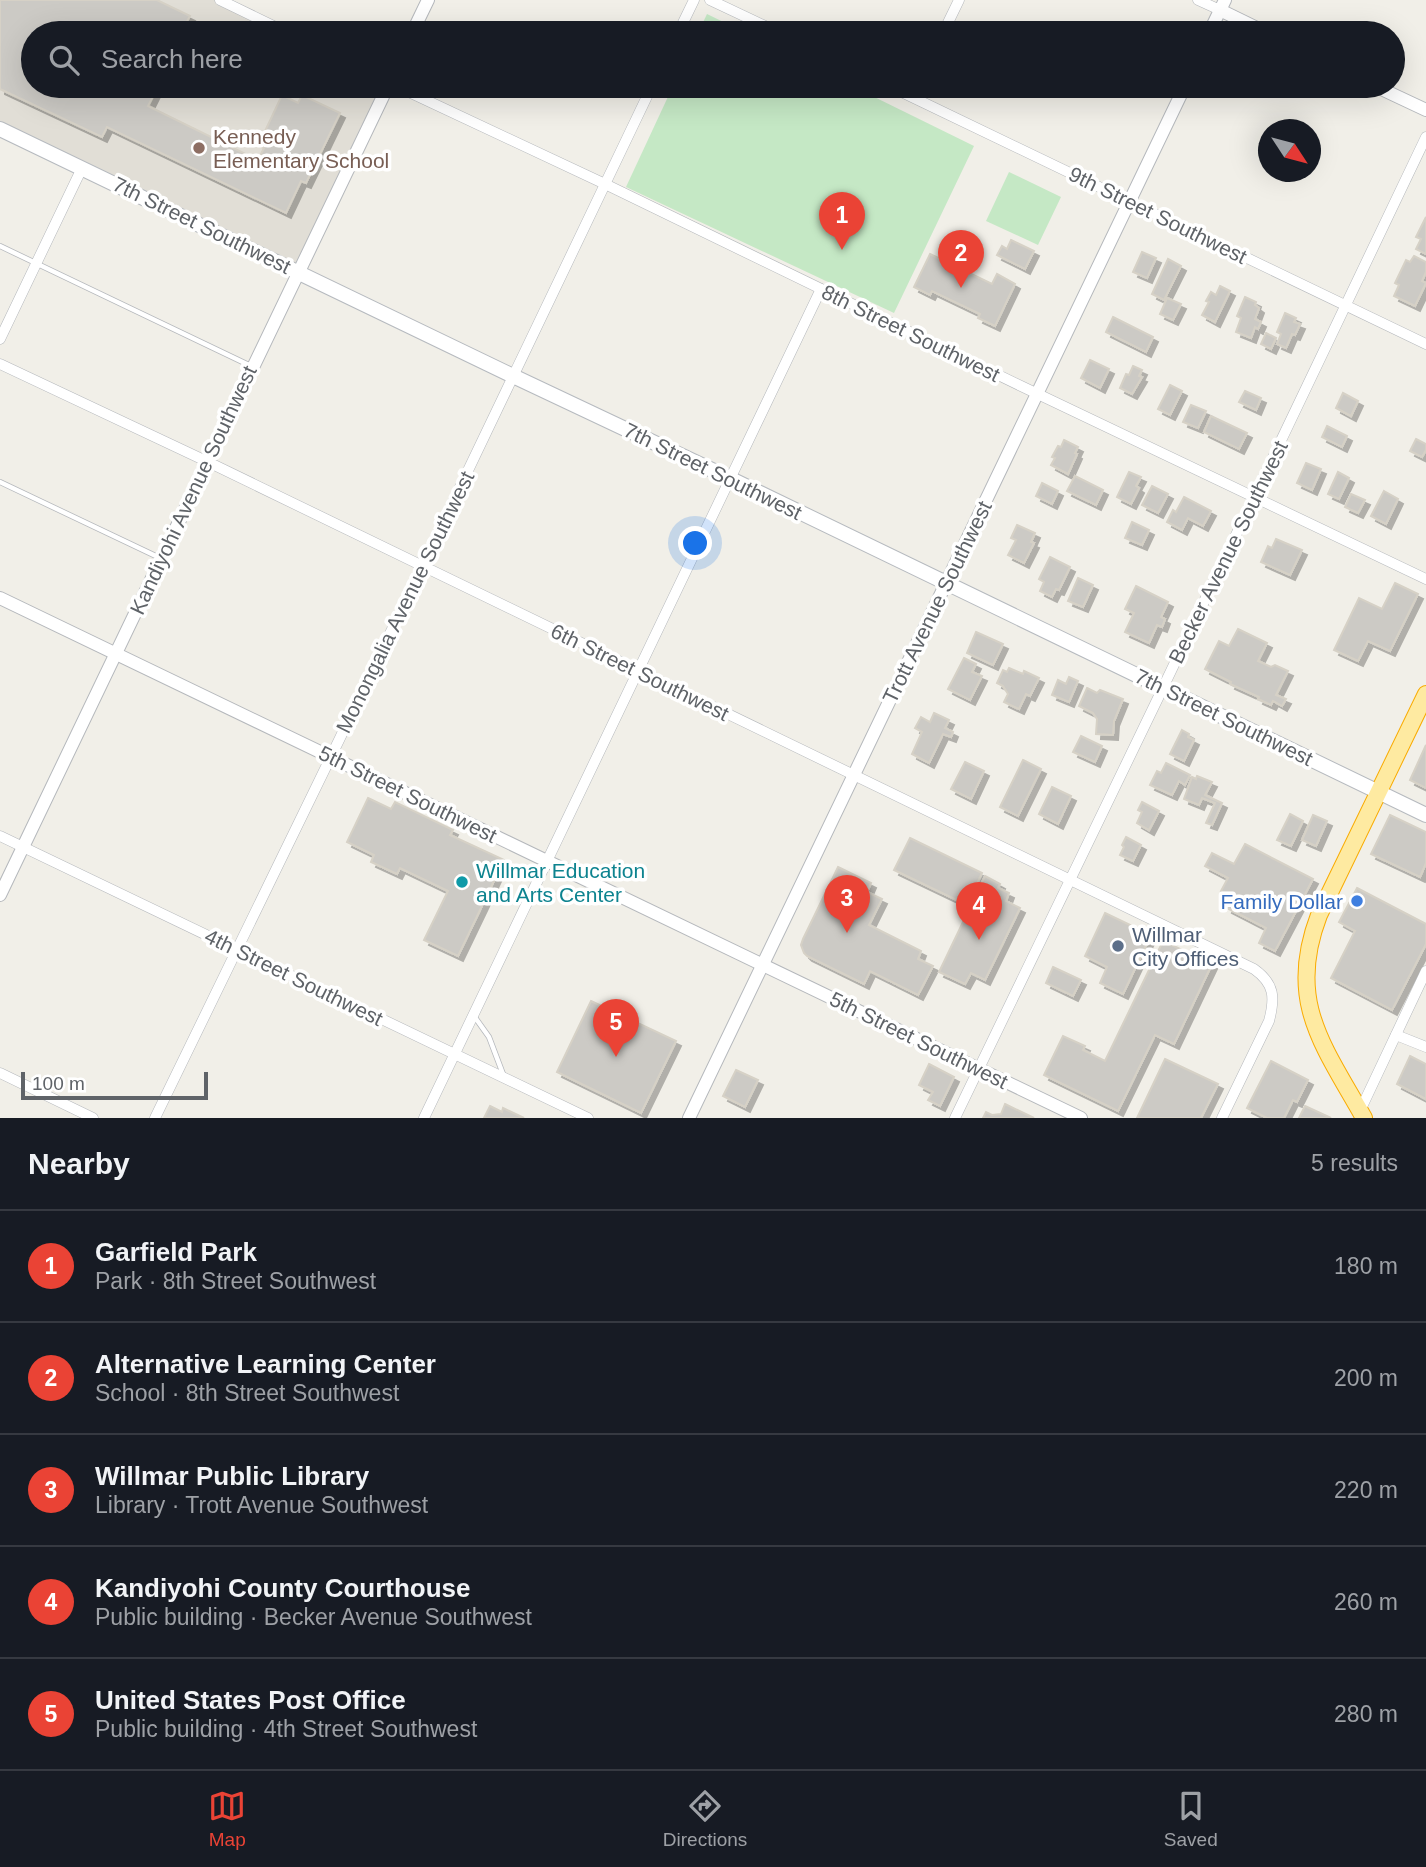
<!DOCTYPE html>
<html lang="en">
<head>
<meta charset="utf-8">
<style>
	:root { --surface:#171b24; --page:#242831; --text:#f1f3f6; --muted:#9ea1a6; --line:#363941; --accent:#ea4335 }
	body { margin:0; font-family:Helvetica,sans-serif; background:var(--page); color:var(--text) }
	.compass { position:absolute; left:1258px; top:119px; width:63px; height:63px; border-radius:50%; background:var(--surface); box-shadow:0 7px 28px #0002; rotate:126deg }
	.scale { position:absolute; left:21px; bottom:18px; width:187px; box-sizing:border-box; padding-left:7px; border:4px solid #5f6368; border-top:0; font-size:19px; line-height:24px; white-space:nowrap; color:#5f6368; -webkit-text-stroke:5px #fff; paint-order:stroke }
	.you { position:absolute; left:696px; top:544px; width:24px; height:24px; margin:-18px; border:5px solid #fff; border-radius:50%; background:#1a73e8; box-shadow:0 0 0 10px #1a73e833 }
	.badge { display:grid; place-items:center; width:46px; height:46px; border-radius:50%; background:var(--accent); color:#fff; font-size:23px; font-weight:700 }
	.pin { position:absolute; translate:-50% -58px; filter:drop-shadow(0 2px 4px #0008) }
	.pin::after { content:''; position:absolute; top:37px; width:24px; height:21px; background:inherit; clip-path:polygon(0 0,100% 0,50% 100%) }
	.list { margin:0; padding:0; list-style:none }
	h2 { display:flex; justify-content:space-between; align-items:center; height:91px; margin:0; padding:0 28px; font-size:30px }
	h2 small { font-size:23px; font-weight:400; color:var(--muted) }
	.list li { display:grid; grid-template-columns:46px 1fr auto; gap:21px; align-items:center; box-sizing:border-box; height:112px; padding:0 28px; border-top:2px solid var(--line) }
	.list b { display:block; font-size:26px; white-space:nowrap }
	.list p { margin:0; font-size:23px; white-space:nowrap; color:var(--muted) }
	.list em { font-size:23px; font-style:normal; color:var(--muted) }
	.icon { flex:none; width:38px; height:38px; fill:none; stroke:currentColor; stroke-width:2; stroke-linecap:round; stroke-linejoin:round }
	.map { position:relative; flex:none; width:1426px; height:1118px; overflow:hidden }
	.search { position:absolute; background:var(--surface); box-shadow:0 7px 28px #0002; left:21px; right:21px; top:21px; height:77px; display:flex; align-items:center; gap:18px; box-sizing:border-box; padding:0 24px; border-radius:38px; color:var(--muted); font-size:26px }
	.sheet { height:651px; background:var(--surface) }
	nav { display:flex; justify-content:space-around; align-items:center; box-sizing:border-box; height:98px; border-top:2px solid var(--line); background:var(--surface); font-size:19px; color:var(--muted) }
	nav a { display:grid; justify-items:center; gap:4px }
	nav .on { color:var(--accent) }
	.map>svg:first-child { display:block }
	.education { fill:#e1ded6 }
	.green { fill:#c5e8c5 }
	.building { fill:#cccac5; stroke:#d6d1c6; stroke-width:2; filter:url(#shadow) }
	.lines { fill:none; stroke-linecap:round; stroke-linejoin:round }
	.service-casing { stroke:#b5b8bc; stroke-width:6 }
	.minor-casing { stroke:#b5b8bc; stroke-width:11 }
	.tertiary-casing { stroke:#b5b8bc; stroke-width:14 }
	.secondary-casing { stroke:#b6babf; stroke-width:16 }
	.trunk-casing { stroke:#f9ab00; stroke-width:18 }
	.service { stroke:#fff; stroke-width:4.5 }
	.minor { stroke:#fff; stroke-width:10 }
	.tertiary { stroke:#fff; stroke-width:12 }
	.secondary { stroke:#fff; stroke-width:14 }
	.trunk { stroke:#feeaa1; stroke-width:16 }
	.education-dot { fill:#8d6e63; stroke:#fff; stroke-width:2.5 }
	.culture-dot { fill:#0f9aa8; stroke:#fff; stroke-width:2.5 }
	.shop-dot { fill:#3f7fe0; stroke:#fff; stroke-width:2.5 }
	.service-dot { fill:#5c6f8a; stroke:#fff; stroke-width:2.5 }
	.labels { text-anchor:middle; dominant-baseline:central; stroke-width:7; stroke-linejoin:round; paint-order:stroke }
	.education-label { font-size:21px; fill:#785e54; stroke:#fff; text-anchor:start }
	.street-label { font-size:21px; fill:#5f6368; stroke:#fff }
	.culture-label { font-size:21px; fill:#0d838f; stroke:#fff; text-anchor:start }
	.shop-label { font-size:21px; fill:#366cbe; stroke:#fff; text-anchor:end }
	.service-label { font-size:21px; fill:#4e5e75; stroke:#fff; text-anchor:start }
</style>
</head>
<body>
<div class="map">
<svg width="1426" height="1118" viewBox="0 0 1426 1118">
	<defs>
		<filter id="shadow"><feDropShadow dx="5" dy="5" stdDeviation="0" flood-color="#0004"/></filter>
	</defs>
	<rect width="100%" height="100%" fill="#f1efe8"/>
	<path class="education" d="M0 0H229L294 33H33V86H388L298 271 0 129Z"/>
	<g class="green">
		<path d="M707 14 746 33H698Z"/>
		<path d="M673 86H852L974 146 894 313 626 187Z"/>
		<path d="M1009 172 1061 197 1038 245 986 221Z"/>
	</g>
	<g class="building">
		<path d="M0 0H157L190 16 186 23 194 27 192 33H33V86H158L148 106 258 160 264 148 258 146 282 95 298 103 302 95 340 113 306 183 301 181 286 213 107 127 102 137 0 89Z"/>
		<path d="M1426 217V254L1416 249 1421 239 1416 237Z"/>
		<path d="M1011 240 1034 251 1025 269 997 255 1002 246 1007 249Z"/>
		<path d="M1142 252 1156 258 1147 278 1133 272Z"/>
		<path d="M930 254 992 284 997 274 1015 284 995 326 978 318 980 314 932 291 930 295 914 287Z"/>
		<path d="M1414 256 1426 262V272L1422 281 1426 283 1415 306 1394 296 1399 285 1395 283 1406 260 1410 262Z"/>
		<path d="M1168 259 1181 266 1164 300 1152 294Z"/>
		<path d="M1220 286 1230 291 1215 322 1202 315 1209 302 1206 301 1211 292 1216 295Z"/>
		<path d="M1245 297 1256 302 1255 305 1259 308 1255 319 1261 322 1258 329 1255 327 1251 338 1236 332 1241 318 1237 316Z"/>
		<path d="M1167 298 1181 304 1173 320 1160 314Z"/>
		<path d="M1285 313 1296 318 1294 322 1300 324 1295 335 1292 334 1286 348 1277 344 1281 334 1277 332Z"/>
		<path d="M1113 317 1153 337 1146 352 1106 332Z"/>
		<path d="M1266 333 1276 338 1271 349 1261 344Z"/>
		<path d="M1090 360 1109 369 1100 388 1081 378Z"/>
		<path d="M1133 366 1142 370 1139 376 1142 377 1132 394 1120 388 1126 374 1129 375Z"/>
		<path d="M1170 385 1182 391 1170 415 1158 409Z"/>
		<path d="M1245 391 1261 398 1256 410 1239 402Z"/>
		<path d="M1343 393 1358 401 1351 416 1336 408Z"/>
		<path d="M1191 405 1206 411 1198 428 1183 422Z"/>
		<path d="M1211 416 1247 433 1239 449 1204 432Z"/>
		<path d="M1327 426 1347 436 1342 447 1322 437Z"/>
		<path d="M1416 439 1426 444V450L1422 457 1410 451Z"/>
		<path d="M1064 440 1078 447 1075 453 1077 454 1068 474 1051 465 1055 458 1052 457 1058 446 1061 447Z"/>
		<path d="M1306 463 1321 469 1312 490 1297 483Z"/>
		<path d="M1129 472 1141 477 1136 486 1139 488 1131 504 1117 497Z"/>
		<path d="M1338 472 1349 478 1339 499 1328 494Z"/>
		<path d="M1075 476 1103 490 1096 505 1067 491Z"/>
		<path d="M1042 483 1058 491 1052 504 1036 496Z"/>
		<path d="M1152 486 1168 494 1158 513 1142 505Z"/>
		<path d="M1384 491 1398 499 1386 524 1371 516Z"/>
		<path d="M1351 494 1365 500 1358 513 1345 507Z"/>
		<path d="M1184 497 1211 511 1203 526 1188 518 1182 530 1167 522 1173 510 1176 512Z"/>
		<path d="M1132 522 1149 530 1142 545 1125 538Z"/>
		<path d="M1017 525 1035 533 1031 542 1034 543 1024 563 1008 555 1016 540 1011 538Z"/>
		<path d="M1276 539 1302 550 1290 575 1261 562 1268 546 1272 548Z"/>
		<path d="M1050 557 1070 567 1059 590 1056 589 1052 597 1040 591 1044 582 1039 579Z"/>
		<path d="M1078 578 1093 585 1083 607 1068 601Z"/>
		<path d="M1395 583 1418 594 1390 651 1368 641 1358 661 1334 650 1359 598 1382 609Z"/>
		<path d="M1136 586 1168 602 1161 617 1165 619 1162 627 1157 625 1149 643 1125 632 1134 613 1125 609Z"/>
		<path d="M1238 629 1267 643 1258 661 1271 667 1275 665 1288 671 1276 695 1286 699 1282 706 1273 701 1271 705 1258 699 1259 697 1230 684 1231 682 1205 669 1219 641 1229 646Z"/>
		<path d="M976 632 1003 644 993 665 967 653Z"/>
		<path d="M964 658 976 664 972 672 982 676 970 700 948 689Z"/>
		<path d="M1009 668 1023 674 1024 671 1039 678 1030 696 1026 694 1019 709 1004 702 1008 694 1003 686 997 683 1003 670 1007 672Z"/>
		<path d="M1069 677 1078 681 1069 702 1052 695 1058 680 1066 684Z"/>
		<path d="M1087 688 1097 693 1100 690 1123 699 1114 721 1113 735 1096 734 1097 719 1093 713 1079 706Z"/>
		<path d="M934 713 949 720 945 728 953 732 951 737 943 734 929 763 912 754 922 732 915 728 921 717 930 722Z"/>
		<path d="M1182 730 1189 734 1188 737 1194 740 1184 761 1170 754Z"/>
		<path d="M1081 736 1102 746 1095 762 1073 752Z"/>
		<path d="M1426 745V788L1410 780Z"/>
		<path d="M1023 760 1041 769 1018 816 1000 807Z"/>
		<path d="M965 762 984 771 971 799 951 789Z"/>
		<path d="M1166 763 1190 775 1185 785 1179 781 1172 795 1150 785 1157 771 1161 773Z"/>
		<path d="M1197 776 1212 782 1205 795 1222 803 1212 825 1206 823 1215 803 1202 798 1199 805 1184 799 1192 777 1196 779Z"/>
		<path d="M1052 787 1071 796 1058 824 1039 814Z"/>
		<path d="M368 798 391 809 395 802 453 830 450 835 504 860 458 956 424 940 448 891 400 868 397 874 371 862 374 855 347 842Z"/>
		<path d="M1142 802 1159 811 1149 830 1137 823 1142 812 1138 810Z"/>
		<path d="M1290 814 1303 821 1291 846 1277 840Z"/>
		<path d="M1313 815 1327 821 1316 846 1302 840Z"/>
		<path d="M1390 815 1426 832V863L1420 877 1371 854Z"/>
		<path d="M1126 837 1141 845 1133 861 1120 855 1124 847 1122 845Z"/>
		<path d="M910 838 982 873 967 905 894 870Z"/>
		<path d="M1245 844 1313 879 1275 951 1259 943 1266 928 1227 908 1233 897 1221 891 1228 878 1205 866 1212 853 1234 864Z"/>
		<path d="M838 867 871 883 867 892 882 899 869 925 921 951 918 959 933 966 918 995 870 971 864 984 807 956 804 953 801 945 803 939Z"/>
		<path d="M985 876 1000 884 998 888 1009 893 1006 901 1020 908 985 980 971 973 965 984 939 972Z"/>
		<path d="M1357 888 1426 924V944L1392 1010 1331 978 1355 931 1339 922Z"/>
		<path d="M1105 913 1151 935 1123 994 1100 983 1107 967 1085 956Z"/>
		<path d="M1163 941 1212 964 1174 1044 1155 1035 1118 1111 1044 1075 1063 1036 1085 1046 1083 1050 1105 1061Z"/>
		<path d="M1053 967 1081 980 1073 996 1046 983Z"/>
		<path d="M591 1001 676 1041 641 1113 557 1072Z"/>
		<path d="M1410 1056 1426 1064V1099L1397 1084Z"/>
		<path d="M1165 1059 1218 1084 1201 1118H1137Z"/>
		<path d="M1271 1061 1308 1080 1297 1102 1293 1100 1284 1118H1267L1247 1108Z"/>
		<path d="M929 1064 954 1077 940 1106 928 1100 933 1092 919 1085Z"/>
		<path d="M736 1070 758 1080 745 1107 723 1096Z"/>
		<path d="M1005 1104 1034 1118H983L986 1112 992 1115 1001 1114Z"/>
		<path d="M490 1106 502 1112 503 1108 524 1118H484Z"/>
		<path d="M1305 1106 1331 1118H1299Z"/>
	</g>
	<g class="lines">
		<g class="service-casing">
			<g id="service">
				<path d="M0 246 251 366"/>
				<path d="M0 482 160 558"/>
				<path d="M474 1016 489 1037 503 1074"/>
			</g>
		</g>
		<g class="minor-casing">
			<g id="minor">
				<path d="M220 0 288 33"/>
				<path d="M710 0 780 33"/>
				<path d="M1198 0 1220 10"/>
				<path d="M678 33 694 0"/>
				<path d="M943 33 959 0"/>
				<path d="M396 86 605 184 1021 386 1426 579"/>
				<path d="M889 86 1426 344"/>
				<path d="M0 339 82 168"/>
				<path d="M0 364 206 461 1254 969C1275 984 1275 998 1269 1021L1222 1118"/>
				<path d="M0 836 588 1118"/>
				<path d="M1396 1035 1426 1047"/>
				<path d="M0 1073 93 1118"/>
				<path d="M1359 1113 1426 971"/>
				<path d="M155 1118 340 738 652 86"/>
				<path d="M424 1118 821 289"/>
				<path d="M955 1118 1159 696 1426 137"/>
			</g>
		</g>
		<g class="tertiary-casing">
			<g id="tertiary">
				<path d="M1220 10 1267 33"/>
				<path d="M412 33 428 0"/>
				<path d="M1209 33 1225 0"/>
				<path d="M1375 86 1426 110"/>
				<path d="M0 598 1081 1118"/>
				<path d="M0 895 388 86"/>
				<path d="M689 1118 1185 86"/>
			</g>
		</g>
		<g class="secondary-casing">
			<path id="secondary" d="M0 129 513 376 729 478 1426 815"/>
		</g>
		<g class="trunk-casing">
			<path id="trunk" d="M1364 1118C1323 1045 1286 1001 1319 915L1426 694"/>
		</g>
		<use href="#service" class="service"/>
		<use href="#minor" class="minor"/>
		<use href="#tertiary" class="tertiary"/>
		<use href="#secondary" class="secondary"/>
		<use href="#trunk" class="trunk"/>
	</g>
	<circle class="education-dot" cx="199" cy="148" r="7"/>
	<circle class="culture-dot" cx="462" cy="882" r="7"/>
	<circle class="shop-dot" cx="1357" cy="901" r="7"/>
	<circle class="service-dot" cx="1118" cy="946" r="7"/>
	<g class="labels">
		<g class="education-label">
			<text x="213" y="136">Kennedy<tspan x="213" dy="24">Elementary School</tspan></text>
		</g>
		<g class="street-label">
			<text transform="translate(1158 215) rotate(26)">9th Street Southwest</text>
			<text transform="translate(202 225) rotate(26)">7th Street Southwest</text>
			<text transform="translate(911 333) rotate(26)">8th Street Southwest</text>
			<text transform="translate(713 471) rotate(26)">7th Street Southwest</text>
			<text transform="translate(193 490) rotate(-65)">Kandiyohi Avenue Southwest</text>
			<text transform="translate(1228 552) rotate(-64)">Becker Avenue Southwest</text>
			<text transform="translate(405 602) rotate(-64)">Monongalia Avenue Southwest</text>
			<text transform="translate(937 602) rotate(-64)">Trott Avenue Southwest</text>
			<text transform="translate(640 672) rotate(26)">6th Street Southwest</text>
			<text transform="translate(1224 717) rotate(26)">7th Street Southwest</text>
			<text transform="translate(408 794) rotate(26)">5th Street Southwest</text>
			<text transform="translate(294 977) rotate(26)">4th Street Southwest</text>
			<text transform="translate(919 1040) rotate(26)">5th Street Southwest</text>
		</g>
		<g class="culture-label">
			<text x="476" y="870">Willmar Education<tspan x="476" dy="24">and Arts Center</tspan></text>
		</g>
		<g class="shop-label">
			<text x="1343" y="901">Family Dollar</text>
		</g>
		<g class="service-label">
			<text x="1132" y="934">Willmar<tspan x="1132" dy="24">City Offices</tspan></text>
		</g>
	</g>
</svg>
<svg class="compass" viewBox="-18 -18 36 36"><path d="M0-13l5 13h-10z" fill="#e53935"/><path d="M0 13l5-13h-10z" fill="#9ea1a6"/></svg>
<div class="scale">100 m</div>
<div class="you"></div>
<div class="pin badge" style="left:842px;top:250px">1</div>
<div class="pin badge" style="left:961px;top:288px">2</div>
<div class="pin badge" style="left:847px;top:933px">3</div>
<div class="pin badge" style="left:979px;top:940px">4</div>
<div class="pin badge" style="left:616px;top:1057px">5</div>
<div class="search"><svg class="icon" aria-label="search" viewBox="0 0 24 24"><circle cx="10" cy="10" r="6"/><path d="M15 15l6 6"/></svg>Search here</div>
</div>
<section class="sheet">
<h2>Nearby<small>5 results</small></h2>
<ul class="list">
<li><span class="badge">1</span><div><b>Garfield Park</b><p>Park · 8th Street Southwest</p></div><em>180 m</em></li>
<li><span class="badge">2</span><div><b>Alternative Learning Center</b><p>School · 8th Street Southwest</p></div><em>200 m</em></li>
<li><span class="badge">3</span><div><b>Willmar Public Library</b><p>Library · Trott Avenue Southwest</p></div><em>220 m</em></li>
<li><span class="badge">4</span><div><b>Kandiyohi County Courthouse</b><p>Public building · Becker Avenue Southwest</p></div><em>260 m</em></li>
<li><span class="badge">5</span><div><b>United States Post Office</b><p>Public building · 4th Street Southwest</p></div><em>280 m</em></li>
</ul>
</section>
<nav>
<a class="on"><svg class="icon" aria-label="map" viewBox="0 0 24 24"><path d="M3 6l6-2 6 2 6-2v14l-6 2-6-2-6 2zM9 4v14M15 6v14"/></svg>Map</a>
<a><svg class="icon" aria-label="directions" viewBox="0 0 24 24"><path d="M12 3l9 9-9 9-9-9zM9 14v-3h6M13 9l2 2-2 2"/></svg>Directions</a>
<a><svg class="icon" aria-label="saved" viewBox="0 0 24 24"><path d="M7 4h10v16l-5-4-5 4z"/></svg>Saved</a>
</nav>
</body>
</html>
